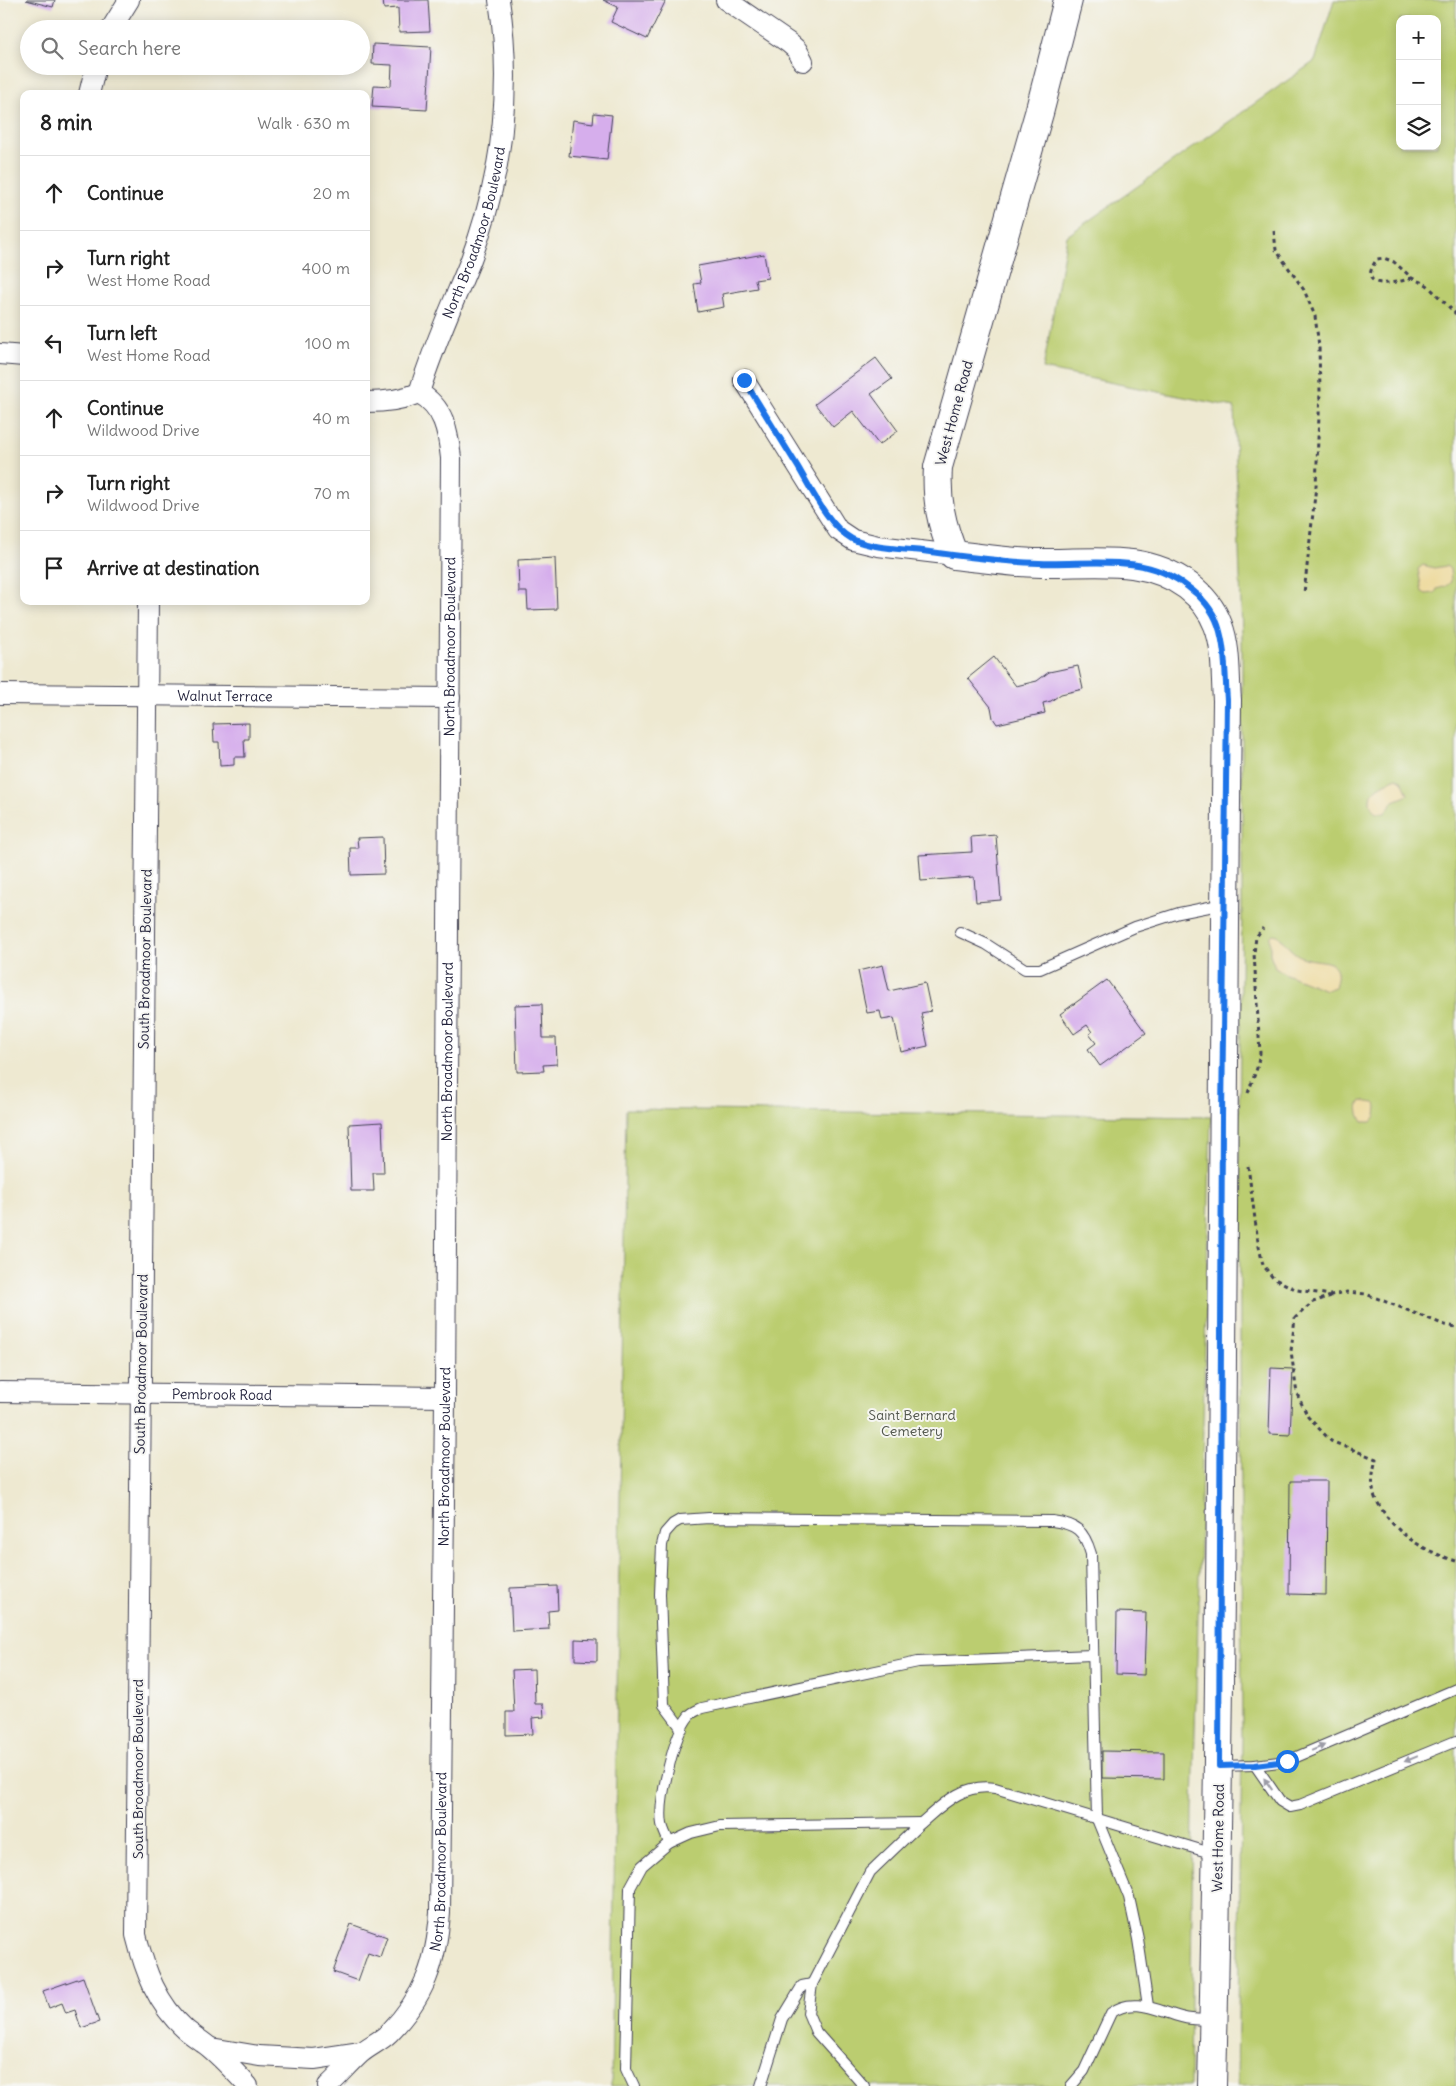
<!DOCTYPE html>
<html lang="en">
<head>
<meta charset="utf-8">
<style>
	:root { --surface:#fff; --page:#f2f2f2; --text:#222; --muted:#767676; --line:#e0e0e0 }
	body { margin:0; font-family:Delius,sans-serif; background:var(--page); color:var(--text) }
	.controls { position:absolute; right:15px; top:15px; display:grid; overflow:hidden; border-radius:10px; box-shadow:0 2px 12px #0003 }
	.controls button { width:45px; height:45px; display:grid; place-items:center; padding:0; border:0; border-bottom:1px solid var(--line); background:var(--surface); color:var(--text); font:25px sans-serif }
	.stop { position:absolute; width:15px; height:15px; margin:-11px; border:4px solid #1a73e8; border-radius:50%; background:#fff }
	.stop.end { background:#1a73e8; border-color:#fff; box-shadow:0 1px 5px #0008 }
	.list { margin:0; padding:0; list-style:none }
	h2 { display:flex; justify-content:space-between; align-items:center; height:65px; margin:0; padding:0 20px; font-size:21px }
	h2 small { font-size:16px; font-weight:400; color:var(--muted) }
	.list li { display:grid; grid-template-columns:32px 1fr auto; gap:15px; align-items:center; box-sizing:border-box; height:75px; padding:0 20px; border-top:1px solid var(--line) }
	.list b { display:block; font-size:19px; white-space:nowrap }
	.list p { margin:0; font-size:16px; white-space:nowrap; color:var(--muted) }
	.list em { font-size:16px; font-style:normal; color:var(--muted) }
	.icon { flex:none; width:28px; height:28px; fill:none; stroke:currentColor; stroke-width:2; stroke-linecap:round; stroke-linejoin:round }
	.map { position:relative; flex:none; width:1456px; height:2086px; overflow:hidden }
	.search { position:absolute; background:var(--surface); box-shadow:0 2px 12px #0003; left:20px; top:20px; width:350px; height:55px; display:flex; align-items:center; gap:12px; box-sizing:border-box; padding:0 18px; border-radius:28px; color:var(--muted); font-size:19px }
	.panel { position:absolute; background:var(--surface); box-shadow:0 2px 12px #0003; left:20px; top:90px; width:350px; height:515px; border-radius:10px }
	.map>svg:first-child { display:block }
	.green { fill:#bbcd70; stroke:#6e7856; fill-rule:evenodd }
	.sand { fill:#eeda9e; stroke:#887e6c }
	.building { fill:#d6aeec }
	.lines { fill:none; stroke-linecap:round; stroke-linejoin:round }
	.lane-casing { stroke:#414052; stroke-width:12 }
	.street-casing { stroke:#414052; stroke-width:22 }
	.secondary-casing { stroke:#414052; stroke-width:30 }
	.path { stroke:#414052; stroke-width:3; stroke-dasharray:4 4; stroke-linecap:butt }
	.lane { stroke:#fff; stroke-width:10 }
	.street { stroke:#fff; stroke-width:20 }
	.secondary { stroke:#fff; stroke-width:28 }
	.oneway { fill:#9c9ca7 }
	.route { stroke:#1a73e8; stroke-width:6 }
	.labels { text-anchor:middle; dominant-baseline:central; stroke-width:4; stroke-linejoin:round; paint-order:stroke }
	.street-label { font-size:14px; fill:#22223b; stroke:#f6f6f2 }
	.park-label { font-size:14px; fill:#50554b; stroke:#f6f6f2 }
</style>
</head>
<body>
<div class="map">
<svg width="1456" height="2086" viewBox="0 0 1456 2086">
	<rect width="100%" height="100%" fill="#f6f6f2"/>
	<filter id="ink" filterUnits="userSpaceOnUse"><feTurbulence type="fractalNoise" baseFrequency=".02" numOctaves="2"/><feDisplacementMap in="SourceGraphic" scale="10" xChannelSelector="R" yChannelSelector="G"/><feConvolveMatrix kernelMatrix="1 2 1 2 8 2 1 2 1" color-interpolation-filters="sRGB"/></filter>
	<filter id="wash" filterUnits="userSpaceOnUse"><feTurbulence type="fractalNoise" baseFrequency=".0096" numOctaves="4" result="noise"/><feDisplacementMap in="SourceGraphic" scale="20" xChannelSelector="R" yChannelSelector="G"/><feGaussianBlur stdDeviation="1.12" result="paint"/><feColorMatrix in="noise" values="0 0 0 0 0 0 0 0 0 0 0 0 0 0 0 0 0 1.4 0 .05"/><feComposite in="paint" operator="in"/></filter>
	<g filter="url(#wash)">
		<rect width="100%" height="100%" fill="#eee9d1"/>
		<g class="green">
			<path d="M1334 0H1456V2086H1237L1242 1740 1239 1118 1242 912V634L1234 407 1043 369 1067 236 1315 61ZM1400 19H1437V146H1400Z"/>
			<path d="M626 1109 1211 1117 1193 1809 1190 2086H611Z"/>
		</g>
		<g class="sand">
			<path d="M1423 565 1434 568 1446 566 1450 569 1451 582 1446 586 1437 589 1435 593 1426 594 1422 592 1418 569Z"/>
			<path d="M1397 778 1402 781 1408 794 1406 796 1394 801 1385 813H1376C1359 794 1382 784 1397 778Z"/>
			<path d="M1273 934 1278 935C1285 943 1292 953 1302 957 1320 964 1345 955 1335 987L1326 990 1286 974 1275 967 1270 954V937Z"/>
			<path d="M1361 1101 1374 1103 1377 1106 1376 1116 1371 1122H1363C1359 1116 1356 1107 1361 1101Z"/>
		</g>
		<g id="blocks">
			<g class="building">
				<path d="M26 0H55L53 7Z"/>
				<path d="M383 0H428L430 31 399 32 398 8 384 9Z"/>
				<path d="M603 0H661L665 2 647 39 611 22 618 7Z"/>
				<path d="M373 44 431 47 427 110 372 107 374 85 391 86 392 65 372 64Z"/>
				<path d="M594 113 612 115 607 160 569 156 573 120 593 123Z"/>
				<path d="M764 254 768 278 755 280 757 288 722 294 724 307 698 312 694 284 701 283 698 266Z"/>
				<path d="M876 358 892 379 871 394 898 431 879 445 853 411 833 427 815 404Z"/>
				<path d="M555 558 557 609 528 610 527 592H519L518 560Z"/>
				<path d="M994 657 1016 686 1037 681 1049 672 1078 666 1083 689 1061 694 1051 701 1043 703 1045 713 997 724 993 718 991 707 968 678Z"/>
				<path d="M249 723V739H244L245 757H234V765L220 766 219 742H214L213 724Z"/>
				<path d="M996 835 1001 900 976 902 974 877 921 881 919 855 972 852 971 837Z"/>
				<path d="M383 837 384 874 351 875 350 848H358L357 838Z"/>
				<path d="M883 965 889 991 925 983 931 1011 921 1013 928 1046 901 1052 894 1018 882 1020 880 1011 867 1013 858 971Z"/>
				<path d="M1107 980 1146 1033 1100 1066 1088 1049 1096 1043 1089 1034 1092 1032 1087 1025 1074 1034 1060 1014Z"/>
				<path d="M542 1004 543 1038H556L557 1064 543 1065 544 1071 517 1072 515 1005Z"/>
				<path d="M382 1122 384 1173H373L374 1191H351L349 1124Z"/>
				<path d="M1271 1368 1293 1369 1290 1435 1269 1434Z"/>
				<path d="M1290 1481H1327L1326 1595 1289 1594Z"/>
				<path d="M557 1586 558 1610 548 1611 549 1629 512 1631 510 1588Z"/>
				<path d="M1117 1612 1146 1613 1144 1675 1116 1674Z"/>
				<path d="M575 1639 597 1640V1661L575 1660Z"/>
				<path d="M534 1669 535 1704H543L544 1717 532 1718 533 1734 506 1735V1712H514L512 1670Z"/>
				<path d="M1102 1751 1164 1752V1779L1102 1778Z"/>
				<path d="M351 1924 387 1937 380 1957 368 1953 358 1981 333 1972Z"/>
				<path d="M83 1977 99 2022 81 2028 75 2010 66 2013 62 2003 49 2008 43 1991Z"/>
			</g>
		</g>
	</g>
	<g filter="url(#ink)">
		<use href="#blocks" fill-opacity="0" stroke="#414052" stroke-width="1"/>
		<g class="lines">
			<g class="lane-casing">
				<g id="lane">
					<path d="M960 932 986 944 1025 969H1040L1135 927 1179 913 1224 904"/>
					<path d="M682 1729 664 1705 660 1594 662 1545 665 1533 673 1524 680 1520 709 1518 1052 1521C1076 1524 1084 1530 1091 1554L1097 1819 1129 1897 1138 1939 1148 2006"/>
					<path d="M1255 1765 1280 1801 1290 1807 1300 1805 1456 1741"/>
					<path d="M1220 1766 1255 1765 1287 1761 1456 1689"/>
					<path d="M921 1823C943 1804 963 1783 995 1788L1214 1854"/>
					<path d="M669 1843C667 1837 663 1830 662 1824 658 1801 674 1734 689 1716 692 1712 698 1710 702 1708L918 1662 1092 1655"/>
					<path d="M634 2086 626 2069 630 1888 642 1866 669 1843 691 1833 720 1826 921 1823 870 1872 812 1984 808 2013 816 2032 864 2086"/>
					<path d="M761 2086 782 2019 802 1986 812 1984"/>
					<path d="M1071 2086 1084 2071 1111 2013C1133 1996 1158 2011 1181 2017 1191 2020 1202 2020 1212 2020"/>
				</g>
			</g>
			<g class="street-casing">
				<g id="street">
					<path d="M726 0 789 43 797 50 803 61"/>
					<path d="M111 29 129 0"/>
					<path d="M89 94 96 66"/>
					<path d="M0 354 24 356"/>
					<path d="M744 380 838 530 853 540 878 546 954 555"/>
					<path id="s1" d="M419 393C433 347 452 306 470 262 502 177 513 90 499 0"/>
					<path d="M366 402C385 402 402 400 419 393"/>
					<path d="M148 601 136 1935C145 1971 157 2004 185 2029 193 2036 202 2041 210 2048 223 2059 236 2073 248 2086"/>
					<path id="s2" d="M0 694 450 698"/>
					<path id="s3" d="M0 1392 445 1397"/>
					<path d="M211 2048 259 2056 314 2059 361 2052"/>
					<path id="s4" d="M328 2086C339 2076 349 2064 361 2053 369 2046 381 2041 389 2033 425 1996 436 1963 440 1913L445 1397 451 458C448 431 444 407 419 393"/>
				</g>
			</g>
			<g class="secondary-casing">
				<path id="secondary" d="M1068 0 1039 113 938 467C936 499 941 525 954 555 983 558 1012 563 1041 563 1092 564 1144 553 1188 586 1201 596 1212 609 1218 625 1227 648 1225 676 1227 700 1222 1162 1223 1624 1212 2086"/>
			</g>
			<g class="path">
				<path d="M1274 231 1276 250 1304 290 1315 316 1319 346 1320 392 1316 486 1304 593"/>
				<path d="M1412 278C1394 284 1355 291 1377 259L1384 258 1394 262 1412 278 1427 285 1456 314"/>
				<path d="M1248 1093 1257 1068 1260 1053 1254 953 1256 937 1263 928"/>
				<path d="M1248 1166 1258 1242 1263 1265 1273 1278 1297 1290 1331 1295 1347 1292 1366 1294 1445 1325 1456 1327"/>
				<path d="M1331 1296 1313 1302 1295 1318 1291 1351 1297 1394 1308 1417 1331 1441 1376 1459C1373 1471 1371 1482 1374 1494 1375 1499 1378 1503 1381 1508 1398 1536 1425 1551 1456 1561"/>
			</g>
			<use href="#lane" class="lane"/>
			<use href="#street" class="street"/>
			<use href="#secondary" class="secondary"/>
		</g>
		<defs><path id="oneway-solid" d="M-6-.8H1V-3.2L6.5 0L1 3.2V.8H-6Z" transform="scale(1.25)"/></defs>
		<g class="oneway">
			<use href="#oneway-solid" transform="translate(1318 1748) rotate(-23)"/>
			<use href="#oneway-solid" transform="translate(1411 1759) rotate(158)"/>
			<use href="#oneway-solid" transform="translate(1268 1784) rotate(-125)"/>
		</g>
	</g>
	<g class="lines" filter="url(#ink)">
		<path class="route" d="M744 380C762 409 780 438 798 467 811 489 829 527 852 539 870 548 902 549 923 551 961 556 1000 562 1039 563 1091 565 1144 552 1188 587 1201 596 1213 610 1218 625 1226 648 1225 676 1227 700L1222 1118 1219 1766 1255 1765 1287 1761"/>
	</g>
	<g class="labels">
		<g class="street-label">
			<text stroke="none"><textPath href="#s1" startOffset="170">North Broadmoor Boulevard</textPath></text>
			<text transform="translate(954 413) rotate(-75)">West Home Road</text>
			<text stroke="none"><textPath href="#s4" startOffset="1481">North Broadmoor Boulevard</textPath></text>
			<text stroke="none"><textPath href="#s2" startOffset="225">Walnut Terrace</textPath></text>
			<text transform="translate(145 959) rotate(-89)">South Broadmoor Boulevard</text>
			<text stroke="none"><textPath href="#s4" startOffset="1076">North Broadmoor Boulevard</textPath></text>
			<text transform="translate(141 1364) rotate(-89)">South Broadmoor Boulevard</text>
			<text stroke="none"><textPath href="#s3" startOffset="222">Pembrook Road</textPath></text>
			<text stroke="none"><textPath href="#s4" startOffset="671">North Broadmoor Boulevard</textPath></text>
			<text transform="translate(138 1769) rotate(-90)">South Broadmoor Boulevard</text>
			<text transform="translate(1218 1838) rotate(-89)">West Home Road</text>
			<text stroke="none"><textPath href="#s4" startOffset="266">North Broadmoor Boulevard</textPath></text>
		</g>
		<g class="park-label">
			<text x="912" y="1415">Saint Bernard<tspan x="912" dy="16">Cemetery</tspan></text>
		</g>
	</g>
</svg>
<div class="controls">
<button>+</button>
<button>−</button>
<button><svg class="icon" aria-label="layers" viewBox="0 0 24 24"><path d="M12 4l9 5-9 5-9-5zM3 14l9 5 9-5"/></svg></button>
</div>
<div class="stop" style="left:1287px;top:1761px"></div>
<div class="stop end" style="left:744px;top:380px"></div>
<div class="search"><svg class="icon" aria-label="search" viewBox="0 0 24 24"><circle cx="10" cy="10" r="6"/><path d="M15 15l6 6"/></svg>Search here</div>
<section class="panel">
<h2>8 min<small>Walk · 630 m</small></h2>
<ul class="list">
<li><svg class="icon" aria-label="ahead" viewBox="0 0 24 24"><path d="M12 20V5M6 11l6-6 6 6"/></svg><div><b>Continue</b></div><em>20 m</em></li>
<li><svg class="icon" aria-label="right" viewBox="0 0 24 24"><path d="M7 20v-9h11M14 6l5 5-5 5"/></svg><div><b>Turn right</b><p>West Home Road</p></div><em>400 m</em></li>
<li><svg class="icon" aria-label="left" viewBox="0 0 24 24"><path d="M17 20v-9H6M10 6l-5 5 5 5"/></svg><div><b>Turn left</b><p>West Home Road</p></div><em>100 m</em></li>
<li><svg class="icon" aria-label="ahead" viewBox="0 0 24 24"><path d="M12 20V5M6 11l6-6 6 6"/></svg><div><b>Continue</b><p>Wildwood Drive</p></div><em>40 m</em></li>
<li><svg class="icon" aria-label="right" viewBox="0 0 24 24"><path d="M7 20v-9h11M14 6l5 5-5 5"/></svg><div><b>Turn right</b><p>Wildwood Drive</p></div><em>70 m</em></li>
<li><svg class="icon" aria-label="arrive" viewBox="0 0 24 24"><path d="M6 21V4h12l-3 4 3 4H6"/></svg><div><b>Arrive at destination</b></div></li>
</ul>
</section>
</div>
</body>
</html>
